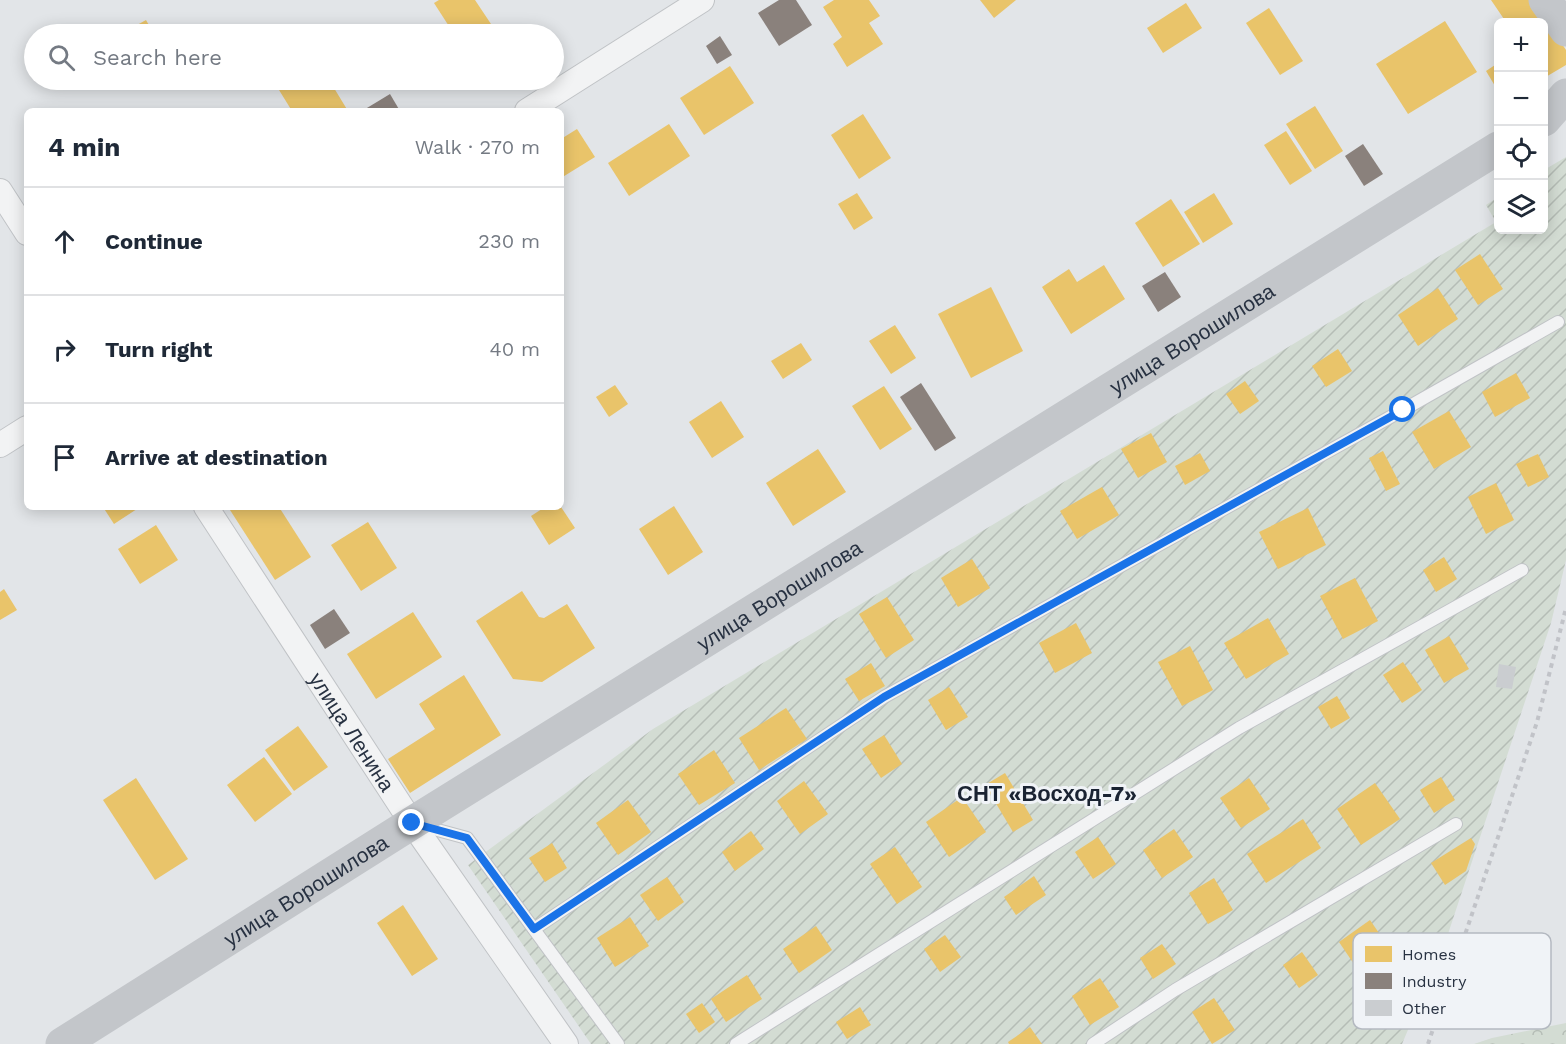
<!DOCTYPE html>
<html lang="en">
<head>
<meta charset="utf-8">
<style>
	:root { --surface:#fff; --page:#f2f2f3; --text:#1f2937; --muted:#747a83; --line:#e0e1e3 }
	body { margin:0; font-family:"Work Sans",sans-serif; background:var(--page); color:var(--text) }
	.controls { position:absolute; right:18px; top:18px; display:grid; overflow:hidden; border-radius:9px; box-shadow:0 3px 15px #0003 }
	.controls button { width:54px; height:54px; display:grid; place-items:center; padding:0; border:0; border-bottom:2px solid var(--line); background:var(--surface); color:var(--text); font:30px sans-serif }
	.stop { position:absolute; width:18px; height:18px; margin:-14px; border:4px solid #1a73e8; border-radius:50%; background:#fff }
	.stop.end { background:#1a73e8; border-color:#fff; box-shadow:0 2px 6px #0008 }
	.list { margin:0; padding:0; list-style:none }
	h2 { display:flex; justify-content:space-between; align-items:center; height:78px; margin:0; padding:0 24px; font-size:26px }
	h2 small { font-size:20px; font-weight:400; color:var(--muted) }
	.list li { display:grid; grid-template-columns:39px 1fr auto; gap:18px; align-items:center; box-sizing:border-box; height:108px; padding:0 24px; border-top:2px solid var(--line) }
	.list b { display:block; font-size:22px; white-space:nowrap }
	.list em { font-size:20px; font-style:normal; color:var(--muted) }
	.icon { flex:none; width:33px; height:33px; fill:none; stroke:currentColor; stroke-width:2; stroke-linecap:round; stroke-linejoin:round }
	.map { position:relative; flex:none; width:1566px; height:1044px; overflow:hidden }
	.search { position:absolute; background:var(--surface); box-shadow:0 3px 15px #0003; left:24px; top:24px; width:540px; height:66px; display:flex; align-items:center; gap:15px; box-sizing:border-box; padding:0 21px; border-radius:33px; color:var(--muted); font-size:22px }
	.panel { position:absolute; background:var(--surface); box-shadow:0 3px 15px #0003; left:24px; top:108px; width:540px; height:402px; border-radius:9px }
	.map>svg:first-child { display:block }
	.forest { fill:url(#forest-crowns) }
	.garden { fill:url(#garden-furrows) }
	.homes { fill:#e9c46a }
	.industry { fill:#8a817c }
	.building { fill:#cacdd0 }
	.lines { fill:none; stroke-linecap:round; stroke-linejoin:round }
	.lane-casing { stroke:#c0c3c6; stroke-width:14 }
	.street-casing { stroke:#c0c3c6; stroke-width:26 }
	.path { stroke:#c1c3c8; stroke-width:4; stroke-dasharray:4.5 4.5; stroke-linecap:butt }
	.lane { stroke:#f2f3f4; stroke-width:12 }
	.street { stroke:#f2f3f4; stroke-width:24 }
	.secondary { stroke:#c3c6ca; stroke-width:33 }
	.route { stroke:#1a73e8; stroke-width:8 }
	.labels { text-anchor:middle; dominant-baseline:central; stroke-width:6; stroke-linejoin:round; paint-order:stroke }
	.street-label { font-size:21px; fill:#283242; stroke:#f0f3f7 }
	.neighbourhood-label { font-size:22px; font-weight:bold; fill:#1a2332; stroke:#f0f3f7 }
	.key { fill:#f0f3f7; stroke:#b4b9c1; stroke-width:1.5 }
	.key-label { font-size:16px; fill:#283242 }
</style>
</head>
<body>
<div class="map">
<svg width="1566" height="1044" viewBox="0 0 1566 1044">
	<defs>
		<pattern id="forest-crowns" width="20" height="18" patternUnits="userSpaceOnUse" patternTransform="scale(1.5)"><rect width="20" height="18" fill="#d3dcd3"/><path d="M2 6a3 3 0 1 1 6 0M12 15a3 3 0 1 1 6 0" fill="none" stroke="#b5bdb6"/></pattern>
		<pattern id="garden-furrows" width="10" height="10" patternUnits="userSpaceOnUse" patternTransform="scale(1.5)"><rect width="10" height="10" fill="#d3dcd3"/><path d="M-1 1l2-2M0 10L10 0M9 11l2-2" fill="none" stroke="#b5bdb6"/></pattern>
	</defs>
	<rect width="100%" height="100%" fill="#e2e5e8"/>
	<path class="forest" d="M1566 1023V1044H1474L1492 1038Z"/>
	<path class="garden" d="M1566 157V560L1551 623 1446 940 1402 1044H591L468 865 653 729 1496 222 1486 205 1498 197V230H1544V170Z"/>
	<g class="homes">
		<path d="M439 0H475L491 24 476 34H454L434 3Z"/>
		<path d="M834 0H869L880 16 869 23 883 44 847 67 833 44 842 37 823 7Z"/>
		<path d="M980 0H1016L994 18Z"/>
		<path d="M1491 0H1533L1566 50V65L1544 78V22H1506Z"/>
		<path d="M1186 3 1202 28 1163 53 1147 28Z"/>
		<path d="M1269 8 1303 61 1280 75 1246 23Z"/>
		<path d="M146 20 154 34H121Z"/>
		<path d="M1445 21 1477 72 1408 114 1376 64Z"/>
		<path d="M1498 63V91L1486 71Z"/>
		<path d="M730 66 754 103 704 135 680 98Z"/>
		<path d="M296 80H343L344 81 334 88 348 111H292L279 90Z"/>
		<path d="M1315 106 1343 151 1315 169 1286 124Z"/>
		<path d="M863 114 891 158 859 179 831 135Z"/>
		<path d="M669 124 690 156 629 196 608 163Z"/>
		<path d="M577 129 595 157 561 178V139Z"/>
		<path d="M1286 131 1312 171 1290 185 1264 145Z"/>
		<path d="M857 193 873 218 854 230 838 204Z"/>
		<path d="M1214 193 1233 224 1203 243 1184 212Z"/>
		<path d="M1171 199 1200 244 1163 267 1135 223Z"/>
		<path d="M1480 254 1503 289 1478 305 1455 270Z"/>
		<path d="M1104 265 1125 299 1071 334 1042 287 1069 269 1077 282Z"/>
		<path d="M991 287 1023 351 971 378 938 314Z"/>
		<path d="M1438 288 1458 319 1418 346 1398 315Z"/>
		<path d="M895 325 916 358 891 374 869 341Z"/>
		<path d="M801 343 812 360 783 379 771 361Z"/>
		<path d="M1338 349 1352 371 1326 387 1312 366Z"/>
		<path d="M1516 373 1530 398 1495 417 1482 392Z"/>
		<path d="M1245 381 1259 401 1240 414 1226 394Z"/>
		<path d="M615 385 628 404 609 417 596 397Z"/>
		<path d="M884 386 912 429 880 450 852 406Z"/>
		<path d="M721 401 744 437 712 458 689 422Z"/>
		<path d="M1449 411 1471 447 1434 469 1412 432Z"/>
		<path d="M1151 433 1167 462 1138 478 1121 449Z"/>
		<path d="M818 449 846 492 793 526 766 483Z"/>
		<path d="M1383 451 1400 484 1386 491 1369 458Z"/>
		<path d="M1200 453 1210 471 1185 485 1175 466Z"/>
		<path d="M1538 454 1549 477 1528 487 1516 464Z"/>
		<path d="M1496 483 1514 520 1486 534 1468 497Z"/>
		<path d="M1102 487 1119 515 1077 539 1060 511Z"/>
		<path d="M674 506 703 552 668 575 639 529Z"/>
		<path d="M103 507H140L114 524Z"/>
		<path d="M235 507H279L311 557 275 580 230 510Z"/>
		<path d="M545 507H561L575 528 549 545 531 516Z"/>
		<path d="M1308 508 1326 545 1278 569 1259 532Z"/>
		<path d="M368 522 397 568 361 591 331 545Z"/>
		<path d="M156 525 178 560 140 584 118 549Z"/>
		<path d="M1444 557 1457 579 1436 592 1423 570Z"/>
		<path d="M972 559 990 588 958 607 941 578Z"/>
		<path d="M1355 578 1378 621 1343 639 1320 596Z"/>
		<path d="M4 589 17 610 0 620V592Z"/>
		<path d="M522 591 539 617 544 618 567 604 595 648 542 682 513 679 476 621Z"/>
		<path d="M887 597 914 640 886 658 859 614Z"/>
		<path d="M413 612 442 657 376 699 347 654Z"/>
		<path d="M1268 618 1289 654 1246 679 1224 643Z"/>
		<path d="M1076 623 1092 653 1055 673 1039 643Z"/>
		<path d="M1449 636 1469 669 1444 683 1425 650Z"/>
		<path d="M1190 646 1213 690 1182 706 1158 662Z"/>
		<path d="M1403 662 1422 690 1402 703 1383 675Z"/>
		<path d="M871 663 885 686 859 701 845 679Z"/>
		<path d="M464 675 501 735 410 793 388 759 435 729 419 704Z"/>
		<path d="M949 687 968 717 946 730 928 700Z"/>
		<path d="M1337 696 1350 718 1331 729 1318 707Z"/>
		<path d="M786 708 807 739 759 770 739 738Z"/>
		<path d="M298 726 328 767 294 791 265 750Z"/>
		<path d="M884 735 902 764 881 778 862 749Z"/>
		<path d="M714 750 735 783 699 805 678 774Z"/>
		<path d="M264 757 292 794 255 822 227 785Z"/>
		<path d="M1005 773 1033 820 1013 832 985 785Z"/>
		<path d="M1441 777 1455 800 1434 813 1420 790Z"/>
		<path d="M136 778 188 859 155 880 103 800Z"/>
		<path d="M1249 778 1270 809 1241 828 1220 798Z"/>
		<path d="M804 781 828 814 800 834 777 801Z"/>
		<path d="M1375 783 1400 819 1361 845 1337 809Z"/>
		<path d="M962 797 986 832 949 857 926 822Z"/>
		<path d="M628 800 651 832 618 855 596 823Z"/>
		<path d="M1303 819 1321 848 1266 883 1247 854Z"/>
		<path d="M1174 829 1193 857 1162 878 1143 850Z"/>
		<path d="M751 831 764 849 735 871 722 852Z"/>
		<path d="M1098 837 1116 864 1093 879 1075 852Z"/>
		<path d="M1471 838 1475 844 1466 871 1445 885 1431 863Z"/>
		<path d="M552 843 567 868 545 882 529 858Z"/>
		<path d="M895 847 922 887 897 904 870 864Z"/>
		<path d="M1034 876 1046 895 1016 915 1004 897Z"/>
		<path d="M667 877 684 902 658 921 640 895Z"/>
		<path d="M1214 878 1233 910 1208 924 1189 893Z"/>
		<path d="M403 905 438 959 412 976 377 923Z"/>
		<path d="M630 917 649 946 615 967 597 938Z"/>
		<path d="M1370 920 1394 955 1362 976 1339 942Z"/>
		<path d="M816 926 832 950 799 973 783 949Z"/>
		<path d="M945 935 961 957 940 972 924 949Z"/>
		<path d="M1162 944 1176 964 1153 979 1140 958Z"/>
		<path d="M1302 952 1318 975 1299 988 1283 965Z"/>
		<path d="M747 975 762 999 726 1022 711 999Z"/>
		<path d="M1100 978 1119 1007 1090 1025 1072 996Z"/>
		<path d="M1214 998 1235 1030 1212 1044 1192 1012Z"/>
		<path d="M702 1003 715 1022 699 1033 686 1014Z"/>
		<path d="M860 1007 871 1025 847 1039 836 1022Z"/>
		<path d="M1030 1027 1042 1044H1009L1008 1042Z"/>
	</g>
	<g class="industry">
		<path d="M779 0H796L812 25 779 46 758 13Z"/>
		<path d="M720 36 732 55 717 64 706 46Z"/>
		<path d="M390 94 400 111H362Z"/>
		<path d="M1363 144 1383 174 1364 186 1345 156Z"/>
		<path d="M1165 272 1181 297 1158 312 1142 286Z"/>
		<path d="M921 383 956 438 935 451 900 397Z"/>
		<path d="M334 609 350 633 325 649 310 625Z"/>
	</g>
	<path class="building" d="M1499 664 1516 667 1512 689 1496 687Z"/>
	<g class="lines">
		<g class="lane-casing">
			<g id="lane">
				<path d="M419 825 467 838 618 1044"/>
				<path d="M534 929 884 697 1403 410 1558 322"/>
				<path d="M736 1044 1239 728 1522 570"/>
				<path d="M1093 1044 1175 990 1456 824"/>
			</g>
		</g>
		<g class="street-casing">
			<g id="street">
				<path d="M527 111 702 0"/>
				<path d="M0 191 27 233"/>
				<path d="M0 445 27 428"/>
				<path id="s1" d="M206 507 412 823 566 1044"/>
			</g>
		</g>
		<path class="path" d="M1428 1044 1537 722 1566 608"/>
		<use href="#lane" class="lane"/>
		<use href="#street" class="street"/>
		<g class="secondary">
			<path d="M1545 0 1566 30"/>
			<path d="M1544 120 1566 95"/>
			<path id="s2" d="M62 1044 412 823 1498 148"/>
		</g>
	</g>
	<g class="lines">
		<path class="route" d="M412 823 467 838 534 929 884 697 1403 410"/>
	</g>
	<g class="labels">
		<g class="street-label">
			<text stroke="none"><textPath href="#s2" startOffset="1332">улица Ворошилова</textPath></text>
			<text stroke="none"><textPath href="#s2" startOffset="846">улица Ворошилова</textPath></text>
			<text stroke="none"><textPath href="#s1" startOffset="268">улица Ленина</textPath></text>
			<text stroke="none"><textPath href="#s2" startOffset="288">улица Ворошилова</textPath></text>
		</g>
		<g class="neighbourhood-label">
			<text x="1047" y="793">СНТ «Восход-7»</text>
		</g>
	</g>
	<rect x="1353" y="933" width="198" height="96" rx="9" class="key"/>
	<rect x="1365" y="946" width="27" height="16" fill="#e9c46a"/>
	<rect x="1365" y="973" width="27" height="16" fill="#8a817c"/>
	<rect x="1365" y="1000" width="27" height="16" fill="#cacdd0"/>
	<g class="key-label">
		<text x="1402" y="960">Homes</text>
		<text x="1402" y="987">Industry</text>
		<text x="1402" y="1014">Other</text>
	</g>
</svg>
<div class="controls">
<button>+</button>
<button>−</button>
<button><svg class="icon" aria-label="locate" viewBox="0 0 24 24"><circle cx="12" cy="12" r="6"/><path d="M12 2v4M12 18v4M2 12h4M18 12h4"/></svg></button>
<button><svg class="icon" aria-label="layers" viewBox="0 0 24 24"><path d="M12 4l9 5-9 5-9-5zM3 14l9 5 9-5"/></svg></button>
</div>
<div class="stop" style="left:1403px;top:410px"></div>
<div class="stop end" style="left:412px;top:823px"></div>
<div class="search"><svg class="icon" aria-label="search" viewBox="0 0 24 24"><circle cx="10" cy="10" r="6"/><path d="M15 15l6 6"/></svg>Search here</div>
<section class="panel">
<h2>4 min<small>Walk · 270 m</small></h2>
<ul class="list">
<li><svg class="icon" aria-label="ahead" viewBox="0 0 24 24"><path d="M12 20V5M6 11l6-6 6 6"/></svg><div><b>Continue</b></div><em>230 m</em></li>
<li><svg class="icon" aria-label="right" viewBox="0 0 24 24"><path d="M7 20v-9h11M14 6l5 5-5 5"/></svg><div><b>Turn right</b></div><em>40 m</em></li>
<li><svg class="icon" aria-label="arrive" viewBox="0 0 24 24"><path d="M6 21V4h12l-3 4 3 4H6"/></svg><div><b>Arrive at destination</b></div></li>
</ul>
</section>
</div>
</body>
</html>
